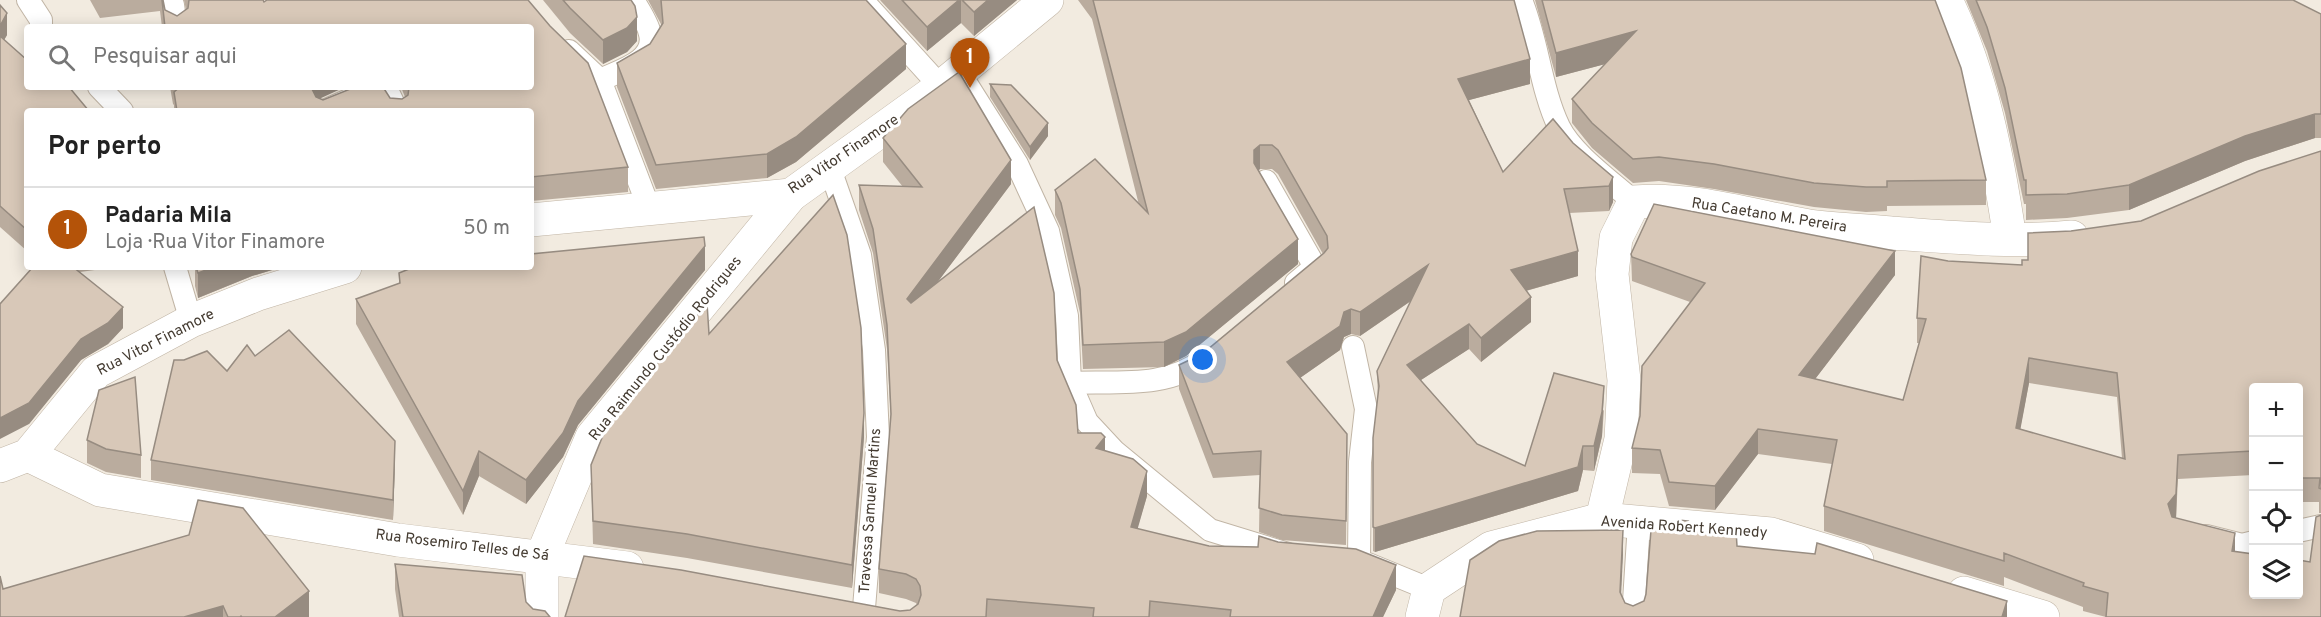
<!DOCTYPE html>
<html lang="pt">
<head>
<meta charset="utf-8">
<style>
	:root { --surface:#fff; --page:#f2f2f2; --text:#222; --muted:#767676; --line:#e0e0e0; --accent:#b45309 }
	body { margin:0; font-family:Overpass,sans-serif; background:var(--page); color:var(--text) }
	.controls { position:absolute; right:18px; bottom:18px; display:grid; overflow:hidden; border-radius:6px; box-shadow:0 3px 15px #0003 }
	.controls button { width:54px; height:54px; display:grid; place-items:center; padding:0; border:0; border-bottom:2px solid var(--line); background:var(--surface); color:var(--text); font:30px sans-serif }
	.you { position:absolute; left:1203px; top:360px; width:21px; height:21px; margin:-15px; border:4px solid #fff; border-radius:50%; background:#1a73e8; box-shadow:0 0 0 9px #1a73e833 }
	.badge { display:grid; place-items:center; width:39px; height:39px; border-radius:50%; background:var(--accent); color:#fff; font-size:20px; font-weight:700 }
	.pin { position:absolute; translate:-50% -50px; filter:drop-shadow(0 2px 3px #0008) }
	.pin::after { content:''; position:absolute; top:32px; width:21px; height:18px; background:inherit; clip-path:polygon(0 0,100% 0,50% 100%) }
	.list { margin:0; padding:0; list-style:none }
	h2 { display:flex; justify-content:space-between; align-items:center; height:78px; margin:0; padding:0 24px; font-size:26px }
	h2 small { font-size:20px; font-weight:400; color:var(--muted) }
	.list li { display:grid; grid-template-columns:39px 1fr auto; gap:18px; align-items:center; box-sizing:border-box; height:84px; padding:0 24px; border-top:2px solid var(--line) }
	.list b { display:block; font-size:22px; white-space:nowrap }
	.list p { margin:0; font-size:20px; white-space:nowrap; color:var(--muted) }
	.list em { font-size:20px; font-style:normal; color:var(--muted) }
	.icon { flex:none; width:33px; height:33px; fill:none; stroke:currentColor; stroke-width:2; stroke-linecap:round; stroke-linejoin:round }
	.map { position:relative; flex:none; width:2321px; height:617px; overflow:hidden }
	.search { position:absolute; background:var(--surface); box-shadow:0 3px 15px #0003; left:24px; top:24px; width:510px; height:66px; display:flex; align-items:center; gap:15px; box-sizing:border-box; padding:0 21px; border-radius:6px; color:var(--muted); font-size:22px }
	.panel { position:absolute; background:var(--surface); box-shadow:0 3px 15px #0003; left:24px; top:108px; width:510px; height:162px; border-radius:6px }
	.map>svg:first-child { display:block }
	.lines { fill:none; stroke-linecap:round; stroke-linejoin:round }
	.service-casing { stroke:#c1b5a5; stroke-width:24 }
	.minor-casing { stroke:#c1b5a5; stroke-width:34 }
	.tertiary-casing { stroke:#c1b5a5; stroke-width:34 }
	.service { stroke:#fff; stroke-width:22 }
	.minor { stroke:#fff; stroke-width:33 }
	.tertiary { stroke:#fff; stroke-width:33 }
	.wall { fill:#baac9e; fill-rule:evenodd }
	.shaded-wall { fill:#978c81 }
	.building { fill:#d8c8b8; stroke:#978c81; stroke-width:1.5; fill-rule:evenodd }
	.labels { text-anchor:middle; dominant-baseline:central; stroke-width:6; stroke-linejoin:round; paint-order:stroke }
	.street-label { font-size:15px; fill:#443b31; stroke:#fff }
</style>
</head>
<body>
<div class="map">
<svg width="2321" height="617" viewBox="0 0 2321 617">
	<rect width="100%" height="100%" fill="#f2ebe0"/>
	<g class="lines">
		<g class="service-casing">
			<g id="service">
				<path d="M28 0 41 20V27"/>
				<path d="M169 0 173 5 176 27"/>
				<path d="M862 0 941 87"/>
				<path d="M1521 0C1538 41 1540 87 1559 127 1572 154 1612 182 1634 202"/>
				<path d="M569 51 600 80 649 208"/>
				<path d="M959 72 1017 164 1048 231 1067 316 1070 383 1087 422 1114 451 1210 530 1288 554"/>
				<path d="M600 80C619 71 657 61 650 34 648 23 639 10 633 0"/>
				<path d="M99 87 122 111"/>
				<path d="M324 111 369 91 387 90 397 111"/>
				<path d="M830 169 860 255 874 350 878 437 864 608"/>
				<path d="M1266 181 1315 267 1296 283"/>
				<path d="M175 267 191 321"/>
				<path d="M1353 347 1366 409 1360 462 1359 560"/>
				<path d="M1070 383C1115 381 1168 389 1204 359"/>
				<path d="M2298 531 2321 526"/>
				<path d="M2206 536 2242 545 2254 542"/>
				<path d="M1368 564 1429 589"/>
				<path d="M1633 617 1639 523"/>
			</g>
		</g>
		<g class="minor-casing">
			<g id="minor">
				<path d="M1946 0C1982 74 1998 158 2010 239"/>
				<path d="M531 220 791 195 941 87 1047 0"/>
				<path d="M28 455 100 490 398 540 627 568"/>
				<path d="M0 466 28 455 96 372 191 321 258 294 345 267"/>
				<path d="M1602 519 1621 439 1624 380 1612 274 1616 238 1634 202C1693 197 1752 216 1809 226 1836 230 1864 230 1891 233 1950 237 2013 243 2072 237"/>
				<path d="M542 617V556L592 437 791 195"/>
			</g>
		</g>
		<g class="tertiary-casing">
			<g id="tertiary">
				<path d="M1964 593 2043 617"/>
				<path d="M1422 617 1429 589 1491 548 1602 519 1771 534 1857 560"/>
			</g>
		</g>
		<use href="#service" class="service"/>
		<use href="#minor" class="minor"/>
		<use href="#tertiary" class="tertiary"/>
	</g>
	<g class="wall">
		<path d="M90 0H163L165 10 177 16 186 10 184 0H263L264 2 528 0 628 167V192L531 201V111H174V105L173 104 170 87H345L319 98 323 100 390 98 402 99 405 97 401 87H531V27H162L160 11 100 18Z"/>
		<path d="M543 0H631L637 41 627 52 603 64 570 33Z"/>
		<path d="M648 0H866L906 69 796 162 767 178 656 189 617 87V63L650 44 662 26Z"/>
		<path d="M880 0H1017L974 36 961 23 927 51Z"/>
		<path d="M1078 0H1514L1530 84 1469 100 1503 172 1573 143 1613 177V202L1609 211 1569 213 1578 276 1526 291 1531 322 1481 362 1469 349 1421 380 1477 444 1525 466 1604 410 1602 436 1594 471 1583 470 1578 491 1375 552 1373 551V438L1378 400 1377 371 1411 301 1360 336 1351 334 1344 337 1340 350 1300 378 1347 434 1346 545 1282 540 1259 532 1260 475 1213 478 1179 389V365L1202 354 1323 254 1278 174 1272 169H1260L1258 170 1298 264 1186 356 1164 367 1083 369 1080 313 1061 228 1055 215V190L1139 205 1092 19Z"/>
		<path d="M1535 0H1935L1986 180V205L1887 206V211L1866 212 1814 207 1714 189 1659 181 1633 183 1592 148 1572 123V99L1605 64 1556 77Z"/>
		<path d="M1966 0H2293L2321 14V138H2315L2245 161 2129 210 2067 218 2026 220V204H2024L2005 113 1987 51Z"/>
		<path d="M0 5 7 35 4 40 27 111V251L0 227Z"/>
		<path d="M990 84 1048 136 1030 160 990 97Z"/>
		<path d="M883 138 1011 184 936 284 1057 360 1078 433 1105 451 1147 496 1137 529 1396 590 1383 617H565L900 611 910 610 917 605 916 603 906 599 879 593V569L891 422 887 349 873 253 859 210V185L903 187 883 162Z"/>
		<path d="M2321 151V513H2319V502H2298V387H2253V475L2178 479 2176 518 2235 552 2321 617H2106L2083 611V607L2004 577V586L1824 531V506L1832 464 1758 454 1715 510 1669 506 1660 474 1632 473V448L1690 302 1632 281 1631 254 1895 275 1815 379 1903 400 1919 343H1917V318L1948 261 2022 265 2028 260V233L2071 231 2141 221ZM2029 383 2117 397 2122 458 2020 429Z"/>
		<path d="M33 267H117L80 272 123 328 108 344 81 360 29 424Z"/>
		<path d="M195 267H282L252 276 198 298 195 286Z"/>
		<path d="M705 270 578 425 563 457 526 504 479 476 463 515 356 324V299L399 284V273Z"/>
		<path d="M709 334 864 437 852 588 687 558 593 544 591 465Z"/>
		<path d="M255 356 395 460 393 520 151 480V460L227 371Z"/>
		<path d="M87 440 141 455V478L106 472 87 463Z"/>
		<path d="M189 535 309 617H0L3 589Z"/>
		<path d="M395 564 526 602 533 609 550 617H399L395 589Z"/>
	</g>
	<g class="shaded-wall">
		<path d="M959 0H961V23L927 51V27Z"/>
		<path d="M988 0H1017L974 36V12Z"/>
		<path d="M7 13V35L0 47V26Z"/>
		<path d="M637 17V41L627 52 603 64V40Z"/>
		<path d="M1636 31V56L1556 77V53Z"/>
		<path d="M906 44V69L796 162 767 178V154Z"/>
		<path d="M1530 59V84L1458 103V79Z"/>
		<path d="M311 87H345L319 99 311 110Z"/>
		<path d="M2315 114V138L2245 161 2129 210V185L2245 136Z"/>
		<path d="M1048 123V136L1030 160V147Z"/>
		<path d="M1260 145V169L1254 175V150Z"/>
		<path d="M1011 160V184L907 323V299Z"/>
		<path d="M1613 177V202L1609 211V186Z"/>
		<path d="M1298 239V264L1186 356 1164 367V342Z"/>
		<path d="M705 246V270L578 425 563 457 526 504V480L578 401Z"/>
		<path d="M1578 251V276L1511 295V270Z"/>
		<path d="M1895 251V275L1799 400V375Z"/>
		<path d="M1428 265V289L1360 336V312Z"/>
		<path d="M214 267H282L252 276 198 298V273Z"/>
		<path d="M1531 297V322L1481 362V338Z"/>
		<path d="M123 307V328L108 344 81 360 29 424 0 439V418L81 339Z"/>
		<path d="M1351 309V334L1344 337 1340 350 1287 387V362L1344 312Z"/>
		<path d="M1469 324V349L1407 389V365Z"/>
		<path d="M2029 358V383L2016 453V428Z"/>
		<path d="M1604 386 1602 436 1594 471V446Z"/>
		<path d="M864 413V437L852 588V565Z"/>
		<path d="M1758 429V454L1715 510V486Z"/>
		<path d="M1105 437V461L1096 448Z"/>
		<path d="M395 441V460L393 520V500Z"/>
		<path d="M1583 446V470L1578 491 1375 552V528Z"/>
		<path d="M479 451V476L463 515V491Z"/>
		<path d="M2178 455 2176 519 2168 529V504Z"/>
		<path d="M1147 471V496L1131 552V527Z"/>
		<path d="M1688 521V545L1679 533Z"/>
		<path d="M1623 530V555L1620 617V592Z"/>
		<path d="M2235 533V557L2232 551Z"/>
		<path d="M1396 565V590L1383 617H1373Z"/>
		<path d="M309 591V617H275Z"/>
		<path d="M2007 601V617H2002Z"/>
		<path d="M223 606V617H184Z"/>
	</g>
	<g class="building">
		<path d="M162 0H163L165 10 177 16 188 8 189 0H263L264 2 267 0H528L550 26 588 63 628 167 531 177V111H177L174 92 180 87H311L316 97 323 100 355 87H383L390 98 402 99 408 95 409 87H531V27H165Z"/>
		<path d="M563 0H631L635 6 637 17 627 28 603 40 570 8Z"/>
		<path d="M661 0H866L906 44 796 137 767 154 656 165 617 63 650 44 663 23Z"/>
		<path d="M902 0H959L927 27Z"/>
		<path d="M962 0H988L974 12Z"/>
		<path d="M1093 0H1514L1530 59 1458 79 1503 172 1553 119 1573 143 1613 177 1609 186 1564 189 1578 251 1511 270 1531 297 1481 338 1469 324 1407 365 1477 444 1525 466 1554 373 1604 386 1602 412 1594 446H1583L1578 467 1375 528 1373 527V438L1379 386 1377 371 1428 265 1360 312 1351 309 1344 312 1340 326 1287 362 1347 434 1346 521 1282 515 1259 508 1261 451 1213 454 1179 365 1202 354 1324 253 1328 248 1327 236 1278 150 1272 145H1260L1254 150V163L1298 239 1186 332 1164 342 1083 345 1080 289 1061 203 1055 190 1095 159 1148 213Z"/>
		<path d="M1542 0H1935L1961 68 1986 180 1887 181V187H1866L1814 183 1714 164 1659 157 1633 159 1592 123 1572 99 1636 31 1556 53Z"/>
		<path d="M1976 0H2293L2321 14V114H2315L2245 136 2129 185 2067 194 2026 195V180H2024L2005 88 1987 27Z"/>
		<path d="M0 5 7 13 0 26Z"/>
		<path d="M0 36 27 60V87H69L89 111H27V230L0 206Z"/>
		<path d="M959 72 1011 160 907 299 911 303 1034 207 1054 293 1057 360 1076 405 1078 433H1101L1105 437 1096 448 1133 459 1147 471 1131 527 1209 546 1258 547 1259 536 1278 542 1356 549 1396 565 1373 617H1230L1231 610 1150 601 1149 617H1093L1094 608 987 599 986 617H565L584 556 681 570 900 611 910 610 918 604 921 595 920 586 916 579 906 574 879 569 891 414 887 325 873 229 859 185 922 187 883 138 908 109Z"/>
		<path d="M990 84 1011 85 1048 123 1030 147Z"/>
		<path d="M2321 151V489L2319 488 2320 478H2298V387H2253V451L2178 455 2176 494 2168 504 2172 517 2235 533 2232 551 2253 554V594H2298V560L2310 562 2316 517 2321 515V617H2106L2108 593 2083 586 2084 583 2004 553V561L1824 506 1837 440 1758 429 1715 486 1669 482 1660 450 1632 448 1640 416 1642 366 1705 283 1632 257 1631 254 1654 204 1895 251 1799 375 1903 400 1926 319 1917 318 1921 256 1948 261 2022 265V260H2028V233L2071 231 2141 221 2259 171ZM2029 358 2117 373 2125 459 2016 428Z"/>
		<path d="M833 195 847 235 861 328 864 413 852 565 687 534 593 521 591 465 608 423 707 303 709 334Z"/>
		<path d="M704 237 705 246 578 401 563 433 526 480 479 451 463 491 356 299 400 283 399 273 414 267H531V254Z"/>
		<path d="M33 267H73L123 307 108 323 81 339 29 403 0 418V304Z"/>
		<path d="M196 267H214L198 273Z"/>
		<path d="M289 330 395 441 393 500 151 460 174 360H184L207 351 227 371 247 345 255 356Z"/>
		<path d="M135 377 141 455 106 449 87 440 99 390Z"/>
		<path d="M198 500 243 508 309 591 275 617H242L241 616 240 617H228L223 606 184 617H0V576L3 589 189 535Z"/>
		<path d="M1679 520 1688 521 1679 533 1736 530 1737 546 1815 554 1817 543 2007 601 2002 617H1460L1470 560 1499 541 1537 531 1623 530 1620 592 1625 603 1633 606 1644 601 1646 594 1651 530 1681 529Z"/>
		<path d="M395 564 522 575 526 602 533 609 545 611 550 617H403Z"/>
	</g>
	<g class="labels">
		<g class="street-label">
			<text transform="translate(844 155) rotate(-34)">Rua Vitor Finamore</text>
			<text transform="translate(1769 216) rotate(9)">Rua Caetano M. Pereira</text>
			<text transform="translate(156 343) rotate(-27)">Rua Vitor Finamore</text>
			<text transform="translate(666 349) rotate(-51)">Rua Raimundo Custódio Rodrigues</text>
			<text transform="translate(871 511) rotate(-86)">Travessa Samuel Martins</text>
			<text transform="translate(1684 528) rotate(4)">Avenida Robert Kennedy</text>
			<text transform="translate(462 546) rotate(7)">Rua Rosemiro Telles de Sá</text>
		</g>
	</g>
</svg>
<div class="controls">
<button>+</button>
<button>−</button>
<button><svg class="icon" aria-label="locate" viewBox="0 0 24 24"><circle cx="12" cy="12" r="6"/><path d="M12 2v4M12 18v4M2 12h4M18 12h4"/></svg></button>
<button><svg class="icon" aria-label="layers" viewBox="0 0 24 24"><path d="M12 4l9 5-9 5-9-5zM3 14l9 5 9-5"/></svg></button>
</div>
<div class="you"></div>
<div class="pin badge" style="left:970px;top:88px">1</div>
<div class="search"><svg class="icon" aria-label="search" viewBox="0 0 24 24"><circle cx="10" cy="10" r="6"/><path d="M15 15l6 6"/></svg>Pesquisar aqui</div>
<section class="panel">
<h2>Por perto<small></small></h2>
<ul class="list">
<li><span class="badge">1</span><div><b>Padaria Mila</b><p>Loja · Rua Vitor Finamore</p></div><em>50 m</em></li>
</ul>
</section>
</div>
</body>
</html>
